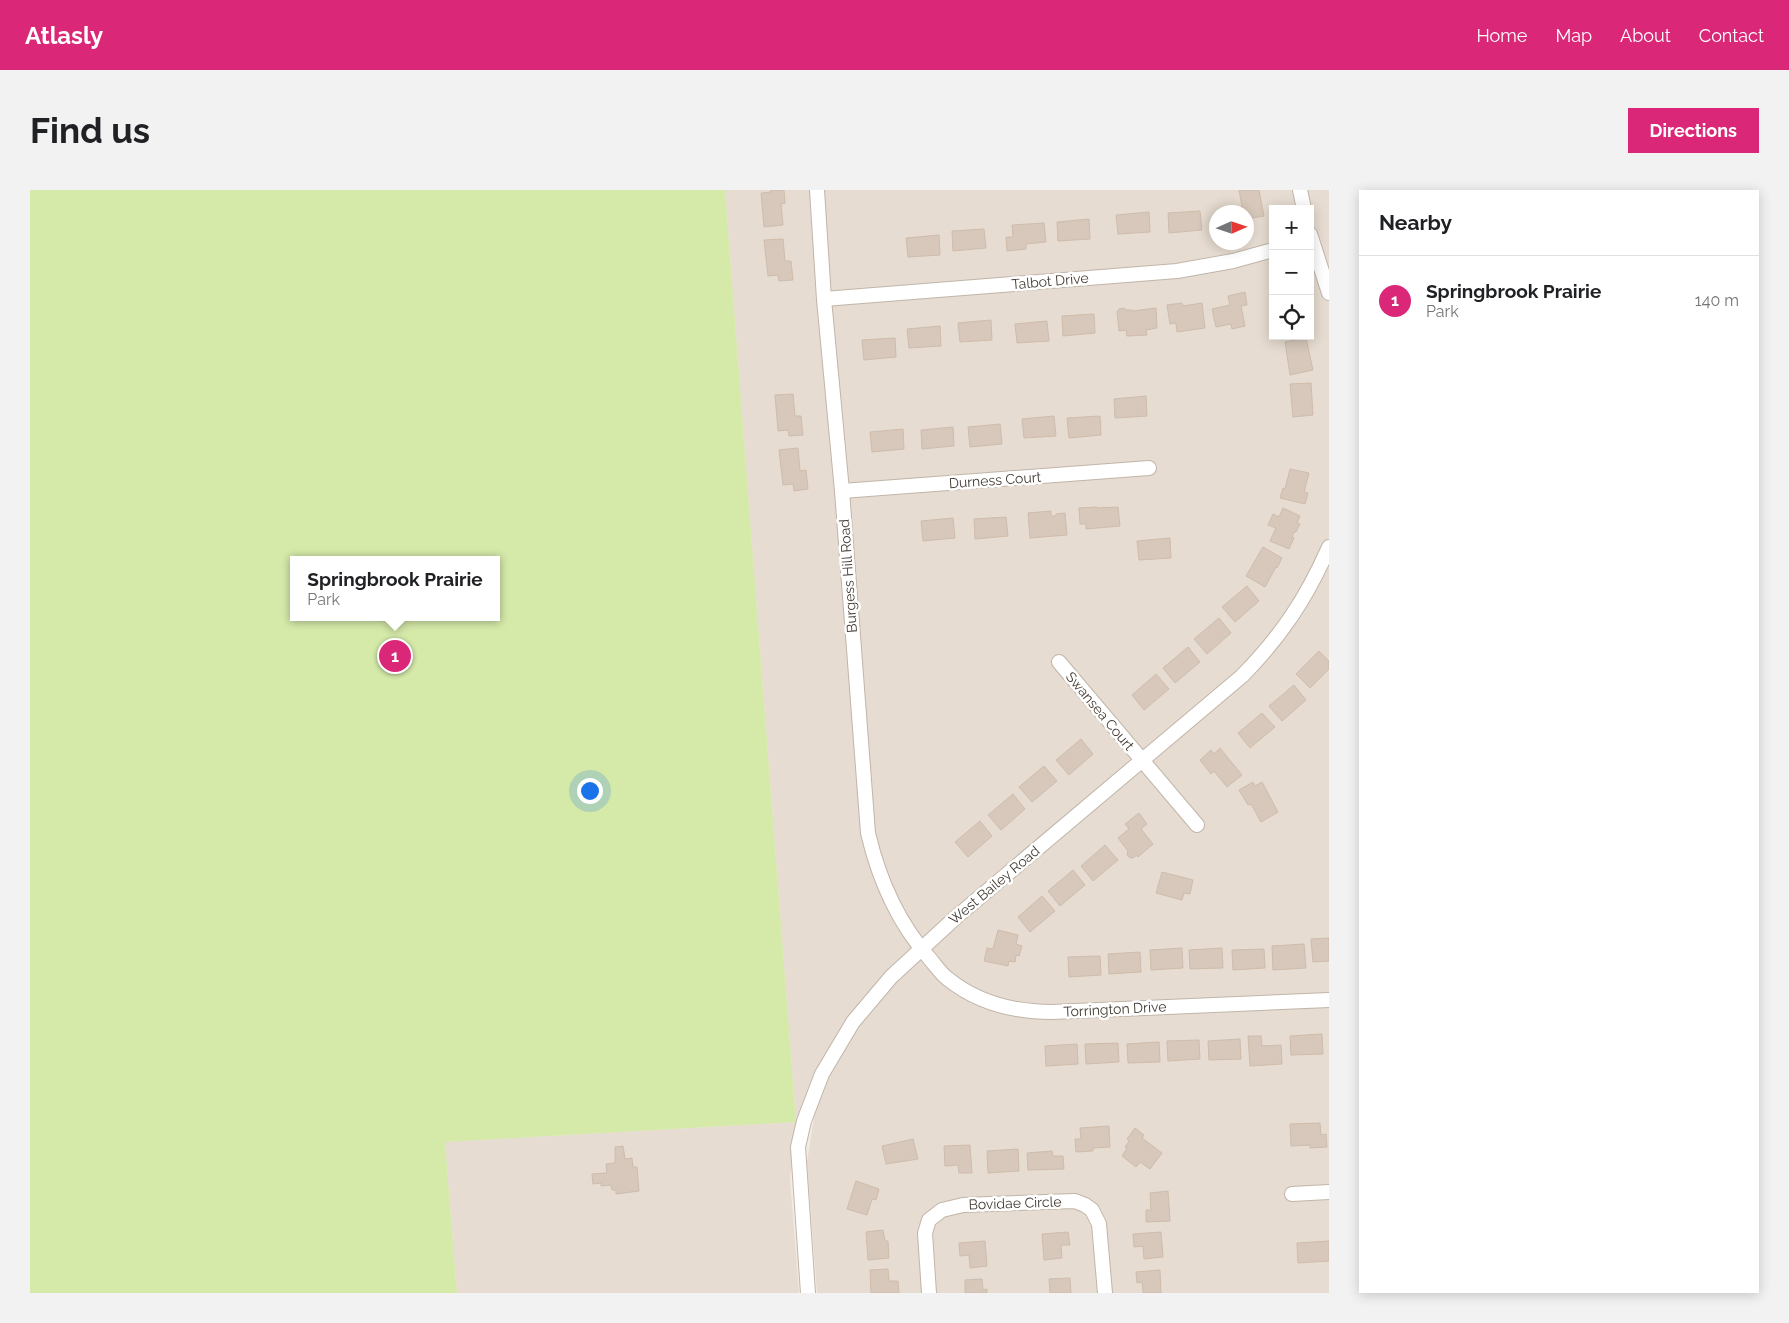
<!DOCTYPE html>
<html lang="en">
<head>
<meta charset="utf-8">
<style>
	:root { --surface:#fff; --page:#f2f2f2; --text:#202124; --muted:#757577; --line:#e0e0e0; --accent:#db2777 }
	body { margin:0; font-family:Raleway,sans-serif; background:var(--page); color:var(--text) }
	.controls { position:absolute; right:15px; top:15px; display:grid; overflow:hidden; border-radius:0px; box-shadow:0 2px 12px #0003 }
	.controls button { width:45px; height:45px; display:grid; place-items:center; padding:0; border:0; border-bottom:1px solid var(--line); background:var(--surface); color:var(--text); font:25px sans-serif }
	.compass { position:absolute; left:1179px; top:15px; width:45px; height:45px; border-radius:50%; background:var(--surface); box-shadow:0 2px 12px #0003; rotate:87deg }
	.you { position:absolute; left:559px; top:600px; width:18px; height:18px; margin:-12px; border:4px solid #fff; border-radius:50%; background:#1a73e8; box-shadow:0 0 0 8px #1a73e833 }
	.badge { display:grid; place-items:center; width:32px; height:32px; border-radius:50%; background:var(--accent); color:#fff; font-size:16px; font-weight:700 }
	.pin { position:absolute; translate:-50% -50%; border:2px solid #fff; box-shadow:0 1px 5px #0006 }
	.popup { position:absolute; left:260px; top:366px; width:210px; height:65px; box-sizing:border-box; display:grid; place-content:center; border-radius:0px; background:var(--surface); filter:drop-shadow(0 1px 4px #0005); font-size:16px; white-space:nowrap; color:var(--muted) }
	.popup b { font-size:19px; color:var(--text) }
	.popup::after { content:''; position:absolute; left:50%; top:100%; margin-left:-10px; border:10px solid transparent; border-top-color:var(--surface) }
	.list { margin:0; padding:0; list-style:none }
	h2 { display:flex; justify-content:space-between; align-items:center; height:65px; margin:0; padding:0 20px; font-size:21px }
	h2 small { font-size:16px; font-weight:400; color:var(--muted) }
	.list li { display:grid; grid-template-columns:32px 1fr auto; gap:15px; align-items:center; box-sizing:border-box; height:90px; padding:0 20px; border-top:1px solid var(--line) }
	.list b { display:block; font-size:19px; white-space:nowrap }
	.list p { margin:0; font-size:16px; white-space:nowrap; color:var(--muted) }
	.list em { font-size:16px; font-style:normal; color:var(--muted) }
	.icon { flex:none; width:28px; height:28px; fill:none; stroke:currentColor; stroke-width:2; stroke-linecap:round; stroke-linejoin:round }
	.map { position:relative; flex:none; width:1299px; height:1103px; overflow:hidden; border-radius:0px }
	header { display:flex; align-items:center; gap:30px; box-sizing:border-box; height:70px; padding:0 25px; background:var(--accent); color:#fff }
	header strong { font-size:24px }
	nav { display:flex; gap:28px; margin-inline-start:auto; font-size:18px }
	.intro { display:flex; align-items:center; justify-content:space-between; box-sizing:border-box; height:120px; padding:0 30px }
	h1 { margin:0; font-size:35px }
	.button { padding:12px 22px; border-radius:0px; background:var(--accent); color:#fff; font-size:18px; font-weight:700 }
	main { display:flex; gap:30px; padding:0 30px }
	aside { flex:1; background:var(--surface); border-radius:0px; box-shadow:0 2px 12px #0003 }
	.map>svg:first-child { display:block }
	.residential { fill:#e6dcd1; fill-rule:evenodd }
	.green { fill:#d5e9a9; fill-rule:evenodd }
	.building { fill:#d7c8bb; stroke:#cfbcab }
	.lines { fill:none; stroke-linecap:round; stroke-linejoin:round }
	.minor-casing { stroke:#c1b5a8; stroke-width:16 }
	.minor { stroke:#fff; stroke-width:14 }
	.labels { text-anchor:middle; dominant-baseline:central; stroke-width:5; stroke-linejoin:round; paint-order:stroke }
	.street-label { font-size:14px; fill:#443b33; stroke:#fff }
</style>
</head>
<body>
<header>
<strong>Atlasly</strong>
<nav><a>Home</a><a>Map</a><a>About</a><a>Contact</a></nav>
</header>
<div class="intro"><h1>Find us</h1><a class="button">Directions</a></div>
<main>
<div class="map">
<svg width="1299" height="1103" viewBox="0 0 1299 1103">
	<rect width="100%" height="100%" fill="#f2ebe3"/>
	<path class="residential" d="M695 0H1299V1103H787L777 972 784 928 766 932 760 989 769 1103H427L415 952 766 932ZM1243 19H1280V146H1243ZM1186 22H1216V52H1186Z"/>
	<path class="green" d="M0 0H695L766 932 415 952 427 1103H0ZM264 370H466V427H264Z"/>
	<g class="building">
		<path d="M741 0H754L755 13 751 14 753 35 734 37 731 3 741 2Z"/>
		<path d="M1209 0H1229L1234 26 1216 29V22H1213Z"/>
		<path d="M1170 21 1172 40 1139 43 1138 23Z"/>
		<path d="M1119 22 1120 42 1088 44 1086 25Z"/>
		<path d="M1059 29 1060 49 1028 51 1027 32Z"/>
		<path d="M1014 33 1016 52 996 54V59L977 61 976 47H983L982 35Z"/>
		<path d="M954 39 956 58 923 61 922 41Z"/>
		<path d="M909 45 910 65 878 67 876 48Z"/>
		<path d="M753 49 755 71H761L763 90 749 91 748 85 738 86 734 50Z"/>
		<path d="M1215 102 1217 115 1211 116 1215 136 1202 139 1201 134 1186 137 1182 119 1200 115 1198 106Z"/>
		<path d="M1152 113 1153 116 1172 113 1175 138 1147 142 1146 133 1140 134 1137 115Z"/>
		<path d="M1094 118 1096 120H1102L1103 121 1126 118 1127 138 1116 140 1117 145 1097 146 1096 140 1089 141 1087 122 1089 119Z"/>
		<path d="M1064 124 1065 143 1033 146 1032 126Z"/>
		<path d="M961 130 962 150 930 152 928 133Z"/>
		<path d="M1017 131 1019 151 987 153 985 134Z"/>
		<path d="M910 136 911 156 879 158 877 139Z"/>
		<path d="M865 148 866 167 834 170 832 150Z"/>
		<path d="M1276 148 1283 180 1260 185 1255 152Z"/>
		<path d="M1281 193 1283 225 1263 227 1260 194Z"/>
		<path d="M763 204 765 226H771L773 245 759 246 758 240 748 241 745 205Z"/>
		<path d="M1116 206 1117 226 1085 228 1084 209Z"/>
		<path d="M1024 226 1026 246 994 248 992 229Z"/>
		<path d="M1070 226 1071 245 1039 248 1037 228Z"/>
		<path d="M970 234 972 254 940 257 938 237Z"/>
		<path d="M923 237 924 256 892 259 891 240Z"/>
		<path d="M873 239 874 259 842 262 840 242Z"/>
		<path d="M768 258 770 281 776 280 778 299 764 301 763 294 753 295 749 260Z"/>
		<path d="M1260 279 1279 283 1274 302 1278 303 1275 314 1250 308 1253 298 1255 299Z"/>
		<path d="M1067 317V318L1088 317 1090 336 1056 339V334H1050L1049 318Z"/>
		<path d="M1253 318 1270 326 1267 333 1270 334 1266 342H1264L1262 347 1264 348 1259 359 1240 351 1246 338 1238 335 1243 324 1249 327Z"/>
		<path d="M1021 321V326H1026V324L1035 323 1037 345 1000 348 998 323Z"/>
		<path d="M976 327 978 346 945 349 944 329Z"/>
		<path d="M923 328 925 348 893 351 891 331Z"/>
		<path d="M1140 348 1141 368 1109 370 1107 351Z"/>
		<path d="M1233 357 1252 368 1247 378 1246 377 1235 397 1216 386Z"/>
		<path d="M1217 396 1229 411 1205 432 1192 417Z"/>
		<path d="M1189 428 1201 443 1177 464 1164 449Z"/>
		<path d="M1158 457 1170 472 1145 493 1133 478Z"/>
		<path d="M1289 461 1299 471V479L1280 498 1266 484Z"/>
		<path d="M1126 484 1139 499 1114 520 1102 505Z"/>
		<path d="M1264 495 1276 510 1252 531 1239 516Z"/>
		<path d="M1232 523 1245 537 1220 558 1208 543Z"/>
		<path d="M1051 549 1063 564 1039 585 1026 570Z"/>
		<path d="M1190 558 1212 585 1197 597 1184 581 1181 584 1170 570 1181 560 1184 564Z"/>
		<path d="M1014 576 1027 591 1002 612 989 597Z"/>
		<path d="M1223 592 1225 596 1232 592 1248 622 1231 632 1221 614 1218 615 1209 600Z"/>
		<path d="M983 604 995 619 971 640 958 625Z"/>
		<path d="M1109 623 1117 634 1111 639 1123 654 1108 667 1107 665 1103 668H1100L1097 665 1098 661 1088 648 1099 639 1095 634Z"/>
		<path d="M950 631 962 646 938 667 925 652Z"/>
		<path d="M1075 655 1088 670 1063 691 1051 676Z"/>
		<path d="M1043 680 1055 695 1030 716 1018 701Z"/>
		<path d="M1132 682 1163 690 1160 704 1154 703 1152 710 1126 703Z"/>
		<path d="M1012 706 1025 721 1000 742 988 727Z"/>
		<path d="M968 740 988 745 986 754 992 756 989 766 986 765 985 772 979 771 978 776 954 771 957 758 963 759Z"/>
		<path d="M1299 748V771L1283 772 1281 749Z"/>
		<path d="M1274 754 1276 778 1243 780 1242 756Z"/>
		<path d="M1152 758 1153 778 1121 780 1120 760Z"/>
		<path d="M1192 758 1193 778 1160 779 1159 760Z"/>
		<path d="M1234 759 1235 778 1203 780 1202 760Z"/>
		<path d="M1110 762 1111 782 1079 784 1078 764Z"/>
		<path d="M1070 766 1071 785 1039 787 1038 767Z"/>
		<path d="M1292 844 1293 864 1261 865 1260 846Z"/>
		<path d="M1218 846H1231L1232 856 1251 855 1252 874 1220 876Z"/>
		<path d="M1210 849 1211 869 1179 870 1178 851Z"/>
		<path d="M1169 850 1170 869 1138 871 1137 851Z"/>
		<path d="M1129 852 1130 872 1098 873 1097 854Z"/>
		<path d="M1088 853 1089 872 1056 874 1055 854Z"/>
		<path d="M1047 854 1048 874 1016 876 1015 856Z"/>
		<path d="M1290 933 1291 945 1296 944 1297 957 1280 958V955L1261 956 1260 934Z"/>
		<path d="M1079 936 1080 957 1063 958V961L1046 962 1045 949H1051L1050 938Z"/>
		<path d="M1105 938 1114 945 1112 948 1132 963 1120 979 1110 972 1106 977 1092 966 1097 958 1095 957 1099 951 1097 949Z"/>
		<path d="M883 949 888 969 856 974 852 956Z"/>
		<path d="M940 955 942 983H929L928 975 915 976 914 956Z"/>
		<path d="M593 956 595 969 602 968 603 977H607L609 1001 586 1004V1000H582L581 995 571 996V993L563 994 562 984 577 983 576 974 585 973V957Z"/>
		<path d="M988 959 989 981 958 983 957 961Z"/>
		<path d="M1022 961 1023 966H1033L1034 979 998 980 997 963Z"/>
		<path d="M826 991 849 999 846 1010 842 1009 837 1025 817 1019Z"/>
		<path d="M1138 1001 1140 1031 1116 1032V1020H1121L1120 1003Z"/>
		<path d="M853 1040 855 1051H858L859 1068 838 1070 836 1042Z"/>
		<path d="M1038 1042 1040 1055H1031L1032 1068 1014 1070 1012 1044Z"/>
		<path d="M1131 1042 1133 1067 1114 1069 1113 1056 1104 1057 1103 1044Z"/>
		<path d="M955 1051 957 1076 940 1078 939 1065 930 1066 929 1053Z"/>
		<path d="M1299 1051V1071L1268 1073 1267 1053Z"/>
		<path d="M858 1079 859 1091H868L869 1103H841L840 1080Z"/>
		<path d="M1130 1080 1131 1103H1113L1112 1092 1107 1093 1106 1082Z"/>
		<path d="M1040 1088 1041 1103H1020L1019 1089Z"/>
		<path d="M952 1089 953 1100 957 1099V1103H935V1090Z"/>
	</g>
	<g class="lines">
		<g class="minor-casing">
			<g id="minor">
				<path d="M787 0 794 109 812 301 838 643C849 690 868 733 900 769 906 776 911 784 918 789 948 813 985 822 1022 822L1299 810"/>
				<path d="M1270 0 1274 19"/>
				<path d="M1280 44 1299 103"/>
				<path d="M794 109 1147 81 1203 71 1243 60"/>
				<path d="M812 301 1119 278"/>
				<path d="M1029 472 1167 635"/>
				<path d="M1262 1004 1299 1002"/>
				<path d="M778 1103 768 957 774 931 792 884 823 832 861 787 925 728 1212 486C1252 445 1276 409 1299 357"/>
				<path d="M899 1103 895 1043 899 1030 912 1020 933 1015 1045 1011 1055 1015 1062 1020 1069 1034 1075 1103"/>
			</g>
		</g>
		<use href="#minor" class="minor"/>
	</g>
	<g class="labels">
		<g class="street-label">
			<text transform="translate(1020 91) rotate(-5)">Talbot Drive</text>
			<text transform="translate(965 290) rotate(-4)">Durness Court</text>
			<text transform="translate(818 386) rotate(-94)">Burgess Hill Road</text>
			<text transform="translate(1070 521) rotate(50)">Swansea Court</text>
			<text transform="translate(964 695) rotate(-40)">West Bailey Road</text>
			<text transform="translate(1085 819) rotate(-3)">Torrington Drive</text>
			<text transform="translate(985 1013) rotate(-2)">Bovidae Circle</text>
		</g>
	</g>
</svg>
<div class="controls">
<button>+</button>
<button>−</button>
<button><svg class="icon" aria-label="locate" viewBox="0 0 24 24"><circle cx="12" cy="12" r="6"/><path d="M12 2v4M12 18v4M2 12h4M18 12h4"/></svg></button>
</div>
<svg class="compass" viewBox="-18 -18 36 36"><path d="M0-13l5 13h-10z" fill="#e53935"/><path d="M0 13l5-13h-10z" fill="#757577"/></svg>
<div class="you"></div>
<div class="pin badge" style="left:365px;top:466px">1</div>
<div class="popup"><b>Springbrook Prairie</b>Park</div>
</div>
<aside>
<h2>Nearby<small></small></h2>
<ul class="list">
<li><span class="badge">1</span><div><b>Springbrook Prairie</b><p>Park</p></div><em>140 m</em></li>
</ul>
</aside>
</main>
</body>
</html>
